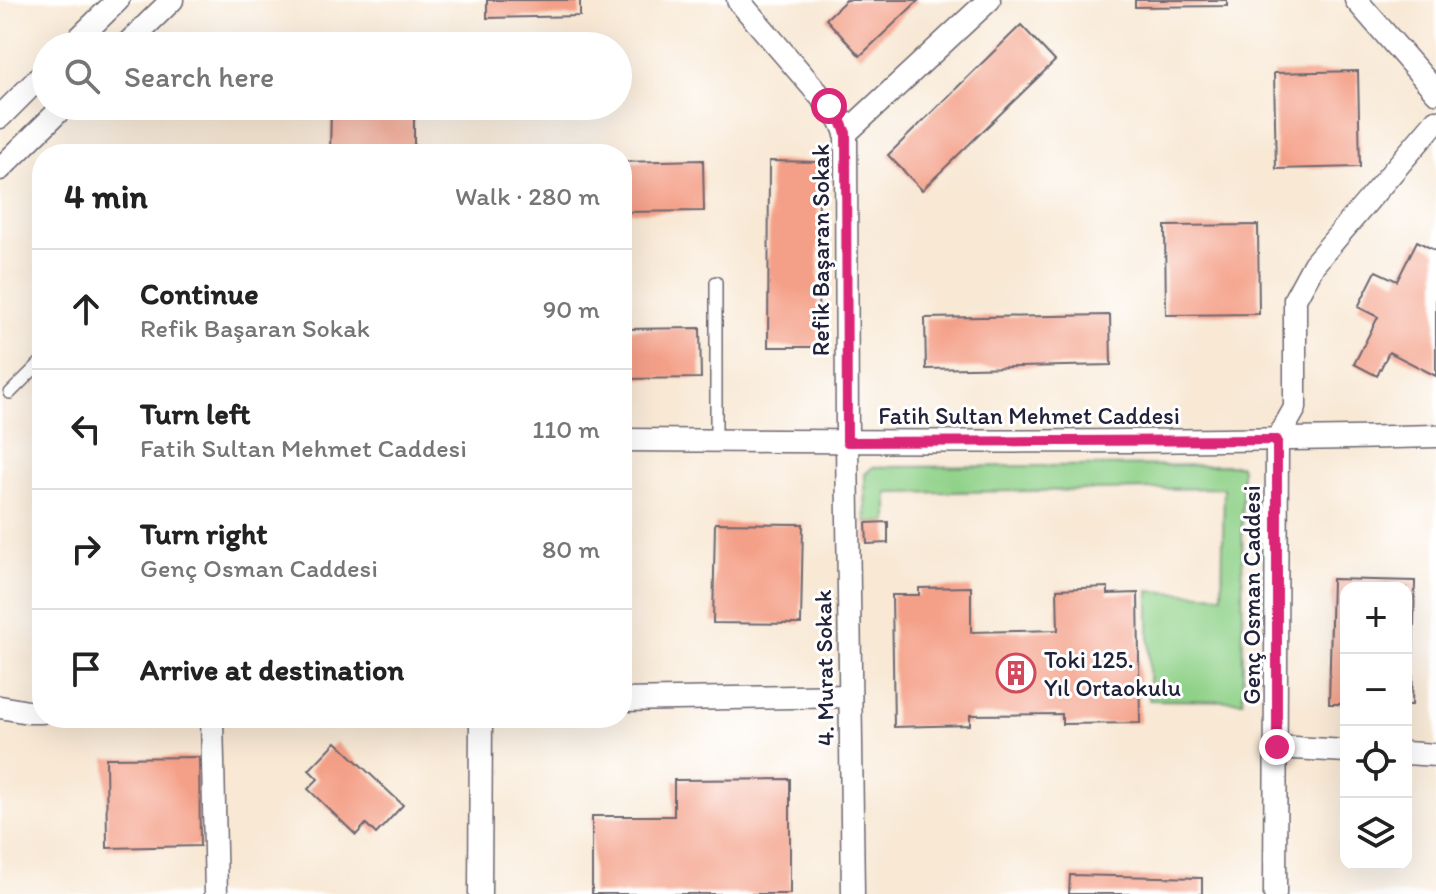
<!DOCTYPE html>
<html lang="en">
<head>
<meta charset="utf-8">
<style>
	:root { --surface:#fff; --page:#f2f2f2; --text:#222; --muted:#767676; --line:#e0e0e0 }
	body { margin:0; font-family:Itim,sans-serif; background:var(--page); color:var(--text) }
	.controls { position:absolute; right:24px; bottom:24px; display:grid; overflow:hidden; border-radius:16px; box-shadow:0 8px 32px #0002 }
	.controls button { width:72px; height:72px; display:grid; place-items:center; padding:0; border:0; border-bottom:2px solid var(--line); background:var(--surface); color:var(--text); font:40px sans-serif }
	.stop { position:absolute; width:24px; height:24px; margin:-18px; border:6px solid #db2777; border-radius:50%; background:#fff }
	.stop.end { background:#db2777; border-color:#fff; box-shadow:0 2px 8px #0008 }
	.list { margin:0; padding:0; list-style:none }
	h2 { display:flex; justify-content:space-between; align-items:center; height:104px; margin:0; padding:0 32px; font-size:34px }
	h2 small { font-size:26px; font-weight:400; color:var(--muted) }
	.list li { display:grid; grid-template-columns:52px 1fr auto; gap:24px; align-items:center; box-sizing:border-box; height:120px; padding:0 32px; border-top:2px solid var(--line) }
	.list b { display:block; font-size:30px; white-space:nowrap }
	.list p { margin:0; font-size:26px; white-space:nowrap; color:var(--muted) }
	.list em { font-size:26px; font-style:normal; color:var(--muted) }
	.icon { flex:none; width:44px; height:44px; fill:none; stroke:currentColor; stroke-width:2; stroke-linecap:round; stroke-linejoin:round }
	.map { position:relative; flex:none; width:1436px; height:894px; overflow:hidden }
	.search { position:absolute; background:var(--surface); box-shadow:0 8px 32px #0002; left:32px; top:32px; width:600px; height:88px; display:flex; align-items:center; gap:20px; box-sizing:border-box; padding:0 28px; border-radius:44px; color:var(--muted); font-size:30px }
	.panel { position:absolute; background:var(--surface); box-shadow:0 8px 32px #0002; left:32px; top:144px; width:600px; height:584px; border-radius:32px }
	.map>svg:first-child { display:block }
	.green { fill:#8fd188; stroke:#587a62; stroke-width:2 }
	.building { fill:#f4a088 }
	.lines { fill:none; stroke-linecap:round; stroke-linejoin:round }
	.lane-casing { stroke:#6d6771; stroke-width:14 }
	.street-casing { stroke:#6d6771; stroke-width:25 }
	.lane { stroke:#fff; stroke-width:11 }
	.street { stroke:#fff; stroke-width:22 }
	.route { stroke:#db2777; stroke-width:10 }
	.labels { text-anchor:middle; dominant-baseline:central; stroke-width:6; stroke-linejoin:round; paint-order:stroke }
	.street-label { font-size:24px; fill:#22223b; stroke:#fff }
	.poi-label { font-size:24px; fill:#22223b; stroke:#fff; text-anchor:start }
</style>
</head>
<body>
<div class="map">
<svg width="1436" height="894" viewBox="0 0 1436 894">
	<rect width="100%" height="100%" fill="#fff"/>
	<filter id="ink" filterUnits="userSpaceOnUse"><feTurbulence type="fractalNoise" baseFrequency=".0125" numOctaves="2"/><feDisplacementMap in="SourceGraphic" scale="16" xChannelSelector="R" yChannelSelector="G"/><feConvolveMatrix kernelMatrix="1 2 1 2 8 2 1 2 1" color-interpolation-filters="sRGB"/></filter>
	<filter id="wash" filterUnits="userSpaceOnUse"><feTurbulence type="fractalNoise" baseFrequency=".006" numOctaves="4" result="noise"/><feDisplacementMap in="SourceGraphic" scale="32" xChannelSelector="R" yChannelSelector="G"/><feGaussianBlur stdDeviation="1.8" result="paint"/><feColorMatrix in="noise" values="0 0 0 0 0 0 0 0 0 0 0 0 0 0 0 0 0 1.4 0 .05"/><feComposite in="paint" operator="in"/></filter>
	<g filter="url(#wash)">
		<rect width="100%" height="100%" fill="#f8e8d4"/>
		<path class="green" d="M1239 465 1242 468 1243 701 1149 700V591L1222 595 1224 488 888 493V522L866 523 865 474 873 467Z"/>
		<g id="blocks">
			<g class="building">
				<path d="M487 0H580V16L487 18Z"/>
				<path d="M846 0H919L860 56 826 19Z"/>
				<path d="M1135 0H1227V6L1135 7Z"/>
				<path d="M1021 25 1055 61 922 190 888 155Z"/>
				<path d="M1358 71 1360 167 1276 169 1274 73Z"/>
				<path d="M331 106H414V154H330Z"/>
				<path d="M703 160 704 211 622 212V162Z"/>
				<path d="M769 161 819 162 818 347H768Z"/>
				<path d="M1258 225 1259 314 1166 315 1165 226Z"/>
				<path d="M1417 241 1436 251V376L1389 352 1377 376 1354 364 1378 317 1358 307 1376 271 1397 281Z"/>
				<path d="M1110 315 1111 365 926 369 925 318Z"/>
				<path d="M700 328 701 378 622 379V329Z"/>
				<path d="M888 522V543L867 544 866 523Z"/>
				<path d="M715 523 803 524 801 624 713 623Z"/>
				<path d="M1332 579 1415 581 1412 705H1406V588H1346V704H1329Z"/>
				<path d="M971 587V632L1058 630 1057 589 1108 587V594L1138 593 1140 723 1062 724V714L970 715V725L894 727 892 595H919V588Z"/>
				<path d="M336 742 403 805 376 834 366 824 356 835 308 789 318 779 309 770Z"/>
				<path d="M199 757 200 846 107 848 106 758Z"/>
				<path d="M790 779V894H592V816H674V780Z"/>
				<path d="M1070 875 1202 878V894H1069Z"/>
			</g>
		</g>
	</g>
	<g filter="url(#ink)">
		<use href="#blocks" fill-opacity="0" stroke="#6d6771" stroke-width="2"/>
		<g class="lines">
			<g class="lane-casing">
				<g id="lane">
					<path d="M10 393 42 361"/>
					<path d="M716 441V282"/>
				</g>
			</g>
			<g class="street-casing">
				<g id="street">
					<path d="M738 0 840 119 846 133 847 442 853 894"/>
					<path d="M1356 0 1436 92"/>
					<path d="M71 46 118 0"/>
					<path d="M125 46 172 0"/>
					<path d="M0 117 46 71"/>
					<path d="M846 133 989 0"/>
					<path d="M0 169 64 106"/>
					<path d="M622 440C893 442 1165 443 1436 436"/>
					<path d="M622 700 850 696"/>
					<path d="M0 707 28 712H42"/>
					<path d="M212 718 216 894"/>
					<path d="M1277 747 1346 751"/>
					<path d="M1406 753 1436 755"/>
					<path d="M480 894 481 718"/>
					<path d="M1275 894 1277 440 1295 408V299L1314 264 1436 121"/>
				</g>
			</g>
			<use href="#lane" class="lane"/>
			<use href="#street" class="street"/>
		</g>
	</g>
	<g class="lines" filter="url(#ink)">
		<path class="route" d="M829 106 840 119 846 133 847 442 1277 440V747"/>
	</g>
	<defs>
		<g id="building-ring" transform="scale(2)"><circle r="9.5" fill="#fff" stroke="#d1495b" stroke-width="1.5"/><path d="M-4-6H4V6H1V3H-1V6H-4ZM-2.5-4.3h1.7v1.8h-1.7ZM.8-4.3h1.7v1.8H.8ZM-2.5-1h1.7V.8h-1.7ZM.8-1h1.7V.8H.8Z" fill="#d1495b"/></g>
	</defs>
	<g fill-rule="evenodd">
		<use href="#building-ring" x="1016" y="673"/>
	</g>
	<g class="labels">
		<g class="street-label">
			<text transform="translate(820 250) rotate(-90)">Refik Başaran Sokak</text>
			<text x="1029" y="415">Fatih Sultan Mehmet Caddesi</text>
			<text transform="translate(1251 595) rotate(-90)">Genç Osman Caddesi</text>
			<text transform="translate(824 668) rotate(-91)">4. Murat Sokak</text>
		</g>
		<g class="poi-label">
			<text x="1044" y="659">Toki 125.<tspan x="1044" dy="28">Yıl Ortaokulu</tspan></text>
		</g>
	</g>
</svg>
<div class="controls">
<button>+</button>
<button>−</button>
<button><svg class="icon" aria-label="locate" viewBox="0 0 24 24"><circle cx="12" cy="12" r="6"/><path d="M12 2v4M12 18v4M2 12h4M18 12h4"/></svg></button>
<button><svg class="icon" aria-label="layers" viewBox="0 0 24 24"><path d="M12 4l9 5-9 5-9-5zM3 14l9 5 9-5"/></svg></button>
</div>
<div class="stop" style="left:829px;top:106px"></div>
<div class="stop end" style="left:1277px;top:747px"></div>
<div class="search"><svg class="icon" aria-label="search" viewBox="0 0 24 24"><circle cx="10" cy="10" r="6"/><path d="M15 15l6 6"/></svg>Search here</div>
<section class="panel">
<h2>4 min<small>Walk · 280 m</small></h2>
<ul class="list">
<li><svg class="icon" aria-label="ahead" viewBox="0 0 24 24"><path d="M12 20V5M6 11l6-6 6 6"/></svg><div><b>Continue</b><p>Refik Başaran Sokak</p></div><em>90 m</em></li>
<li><svg class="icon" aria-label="left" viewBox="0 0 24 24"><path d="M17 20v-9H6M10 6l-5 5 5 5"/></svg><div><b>Turn left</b><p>Fatih Sultan Mehmet Caddesi</p></div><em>110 m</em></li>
<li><svg class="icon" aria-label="right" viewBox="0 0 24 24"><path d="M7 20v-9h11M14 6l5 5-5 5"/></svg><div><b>Turn right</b><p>Genç Osman Caddesi</p></div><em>80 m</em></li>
<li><svg class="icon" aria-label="arrive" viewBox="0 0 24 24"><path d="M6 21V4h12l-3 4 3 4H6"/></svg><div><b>Arrive at destination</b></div></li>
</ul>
</section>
</div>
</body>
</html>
